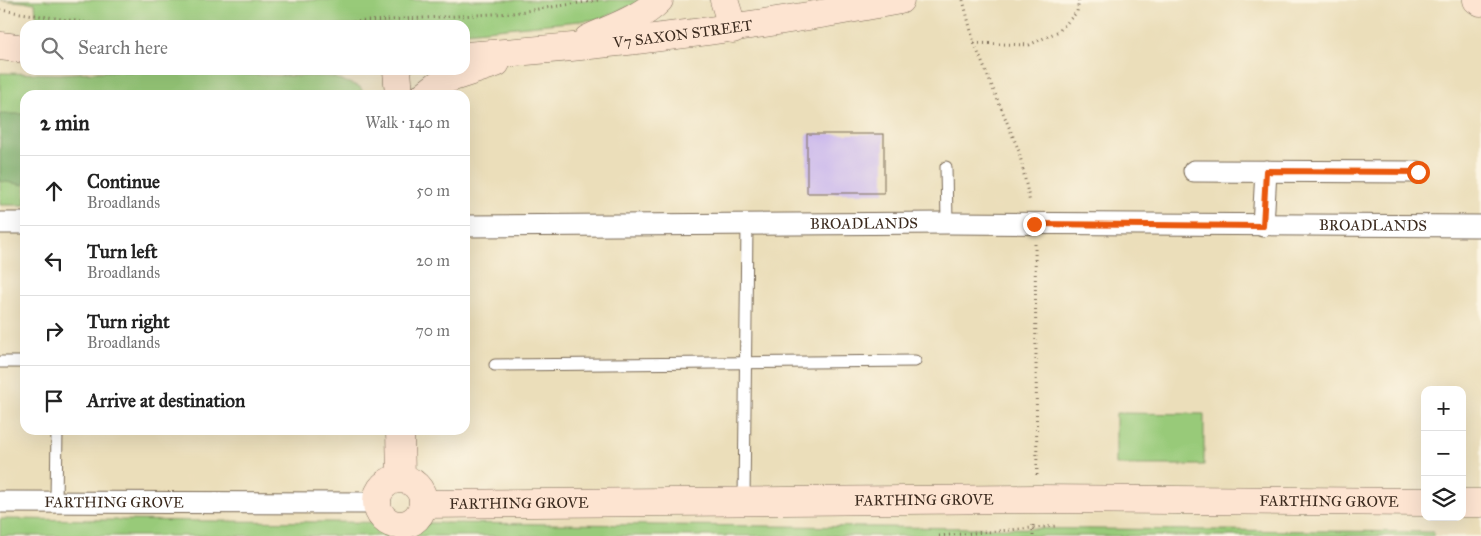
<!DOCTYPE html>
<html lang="en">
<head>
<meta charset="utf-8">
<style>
	:root { --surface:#fff; --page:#f6f6f6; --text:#222; --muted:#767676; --line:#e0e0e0 }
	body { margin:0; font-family:"IM FELL Great Primer",serif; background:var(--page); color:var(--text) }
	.controls { position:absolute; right:15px; bottom:15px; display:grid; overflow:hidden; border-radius:10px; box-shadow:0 5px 20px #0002 }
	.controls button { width:45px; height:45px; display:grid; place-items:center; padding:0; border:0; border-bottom:1px solid var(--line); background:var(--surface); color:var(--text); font:25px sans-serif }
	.stop { position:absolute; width:15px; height:15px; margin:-11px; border:4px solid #ea580c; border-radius:50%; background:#fff }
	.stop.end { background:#ea580c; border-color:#fff; box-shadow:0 1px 5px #0008 }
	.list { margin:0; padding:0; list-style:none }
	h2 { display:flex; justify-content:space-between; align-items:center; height:65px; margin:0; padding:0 20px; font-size:21px }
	h2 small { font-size:16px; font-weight:400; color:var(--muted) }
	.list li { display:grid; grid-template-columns:32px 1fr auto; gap:15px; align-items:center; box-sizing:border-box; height:70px; padding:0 20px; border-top:1px solid var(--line) }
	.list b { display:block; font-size:19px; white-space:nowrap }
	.list p { margin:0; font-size:16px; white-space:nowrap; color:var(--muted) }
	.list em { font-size:16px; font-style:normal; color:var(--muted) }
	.icon { flex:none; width:28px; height:28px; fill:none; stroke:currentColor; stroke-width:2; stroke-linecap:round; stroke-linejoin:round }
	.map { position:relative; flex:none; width:1481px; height:536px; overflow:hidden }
	.search { position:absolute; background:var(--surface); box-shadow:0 5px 20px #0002; left:20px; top:20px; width:450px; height:55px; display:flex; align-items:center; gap:12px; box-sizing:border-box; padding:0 18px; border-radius:15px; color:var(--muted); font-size:19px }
	.panel { position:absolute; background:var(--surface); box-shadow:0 5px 20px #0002; left:20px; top:90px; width:450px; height:345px; border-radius:15px }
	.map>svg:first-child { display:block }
	.green { fill:#98ca79; stroke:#6a7a4c }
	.forest { fill:#7aae69; stroke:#5a6c44 }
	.building { fill:#c7b4ed }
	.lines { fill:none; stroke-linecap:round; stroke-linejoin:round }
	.lane-casing { stroke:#796955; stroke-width:13 }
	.street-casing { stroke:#796955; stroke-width:23 }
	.secondary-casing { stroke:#796955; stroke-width:29 }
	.path { stroke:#796955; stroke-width:3; stroke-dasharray:1 4; stroke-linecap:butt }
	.lane { stroke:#fff; stroke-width:11 }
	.street { stroke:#fff; stroke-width:21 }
	.secondary { stroke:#fde4d1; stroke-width:28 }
	.route { stroke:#ea580c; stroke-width:6 }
	.labels { text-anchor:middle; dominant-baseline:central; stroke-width:5; stroke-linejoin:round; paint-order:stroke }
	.street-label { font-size:15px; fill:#3b2a1e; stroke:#fcf5e5 }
</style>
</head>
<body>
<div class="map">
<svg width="1481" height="536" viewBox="0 0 1481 536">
	<rect width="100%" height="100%" fill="#fcf5e5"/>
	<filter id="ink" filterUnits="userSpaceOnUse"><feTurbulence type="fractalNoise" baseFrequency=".02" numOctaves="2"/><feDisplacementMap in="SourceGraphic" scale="10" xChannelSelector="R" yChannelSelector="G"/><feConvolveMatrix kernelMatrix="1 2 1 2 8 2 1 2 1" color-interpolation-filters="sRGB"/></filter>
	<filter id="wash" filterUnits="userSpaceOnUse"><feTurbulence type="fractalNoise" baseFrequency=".0096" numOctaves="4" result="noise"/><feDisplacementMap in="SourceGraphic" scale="20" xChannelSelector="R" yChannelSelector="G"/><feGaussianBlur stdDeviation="1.12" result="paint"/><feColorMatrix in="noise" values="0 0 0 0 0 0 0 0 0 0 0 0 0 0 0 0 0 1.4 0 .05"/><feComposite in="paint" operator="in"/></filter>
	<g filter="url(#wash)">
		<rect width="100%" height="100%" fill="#ebdeba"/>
		<g class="green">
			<path d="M0 0H645L600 19 465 32V25H37L35 3Z"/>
			<path d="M113 71 332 77 360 87 365 95H25V205H0V73L60 74Z"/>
			<path d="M1116 413 1204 414V465H1116Z"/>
			<path d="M0 519 1434 532 1433 536H0Z"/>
		</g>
		<path class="forest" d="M0 114H25V185L0 181Z"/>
		<g id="blocks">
			<rect class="building" x="807" y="134" width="77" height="59"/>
		</g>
	</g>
	<g filter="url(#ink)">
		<use href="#blocks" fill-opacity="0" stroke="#796955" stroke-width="1"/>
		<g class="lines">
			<g class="lane-casing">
				<g id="lane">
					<path d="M946 167 947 223"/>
					<path d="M0 362H25"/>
					<path d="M495 365 915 361"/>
					<path d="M56 501 57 430"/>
					<path d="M744 501 747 225"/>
				</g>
			</g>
			<g class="street-casing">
				<g id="street">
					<path d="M1194 171 1418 172"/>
					<path d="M0 223H25"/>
					<path id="s1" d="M465 226 947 223 1481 226"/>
					<path d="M1263 226 1266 171"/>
					<path id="s2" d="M0 502 377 503"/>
				</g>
			</g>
			<g class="secondary-casing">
				<g id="secondary">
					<path d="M724 0 733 29"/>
					<path d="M1477 0 1481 2"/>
					<path d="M588 39C612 28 640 19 659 0"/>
					<path d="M0 46 25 49"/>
					<path id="s3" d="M465 56C611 46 756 27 900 0"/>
					<path d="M397 70 399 95"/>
					<path d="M425 95 444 80 496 63"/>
					<path d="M400 430 401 478"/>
					<circle cx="400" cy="502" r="23"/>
					<path d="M1462 503H1481"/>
					<path id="s4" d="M424 504 1037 499 1425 502"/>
				</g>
			</g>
			<g class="path">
				<path d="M963 0 974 43 1019 151 1030 203"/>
				<path d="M0 10 103 25"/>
				<path d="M298 25 512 13 599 0"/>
				<path d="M974 43 1029 45 1059 31 1077 12 1079 0"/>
				<path d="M1035 244 1037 475"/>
				<path d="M939 536 1056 526"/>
				<path d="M1033 536V523"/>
			</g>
			<use href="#lane" class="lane"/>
			<use href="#street" class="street"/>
			<use href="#secondary" class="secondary"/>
		</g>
	</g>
	<g class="lines" filter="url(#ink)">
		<path class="route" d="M1034 224 1263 226 1266 171 1418 172"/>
	</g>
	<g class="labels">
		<g class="street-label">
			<text stroke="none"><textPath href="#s3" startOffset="219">V7 SAXON STREET</textPath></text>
			<text stroke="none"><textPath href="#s1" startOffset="399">BROADLANDS</textPath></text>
			<text stroke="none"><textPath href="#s1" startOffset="908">BROADLANDS</textPath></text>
			<text stroke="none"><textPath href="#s4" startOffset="500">FARTHING GROVE</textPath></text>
			<text stroke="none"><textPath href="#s2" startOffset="114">FARTHING GROVE</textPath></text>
			<text stroke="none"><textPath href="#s4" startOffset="905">FARTHING GROVE</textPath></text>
			<text stroke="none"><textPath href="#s4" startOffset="95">FARTHING GROVE</textPath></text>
		</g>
	</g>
</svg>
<div class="controls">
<button>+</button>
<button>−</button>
<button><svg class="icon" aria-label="layers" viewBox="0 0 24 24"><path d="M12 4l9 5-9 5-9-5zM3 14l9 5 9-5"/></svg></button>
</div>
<div class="stop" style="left:1418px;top:172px"></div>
<div class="stop end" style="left:1034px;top:224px"></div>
<div class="search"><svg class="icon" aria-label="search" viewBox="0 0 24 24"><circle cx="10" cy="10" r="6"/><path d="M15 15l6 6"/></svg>Search here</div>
<section class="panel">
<h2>2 min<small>Walk · 140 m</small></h2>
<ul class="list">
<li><svg class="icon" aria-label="ahead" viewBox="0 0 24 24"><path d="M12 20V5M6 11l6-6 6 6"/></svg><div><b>Continue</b><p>Broadlands</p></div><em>50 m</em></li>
<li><svg class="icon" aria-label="left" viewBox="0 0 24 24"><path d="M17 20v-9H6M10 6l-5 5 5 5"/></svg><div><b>Turn left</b><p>Broadlands</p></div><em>20 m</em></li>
<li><svg class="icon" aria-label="right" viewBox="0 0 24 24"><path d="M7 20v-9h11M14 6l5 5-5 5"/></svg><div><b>Turn right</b><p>Broadlands</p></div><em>70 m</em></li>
<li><svg class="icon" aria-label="arrive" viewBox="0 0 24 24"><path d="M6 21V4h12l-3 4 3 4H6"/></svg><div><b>Arrive at destination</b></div></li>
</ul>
</section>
</div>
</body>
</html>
